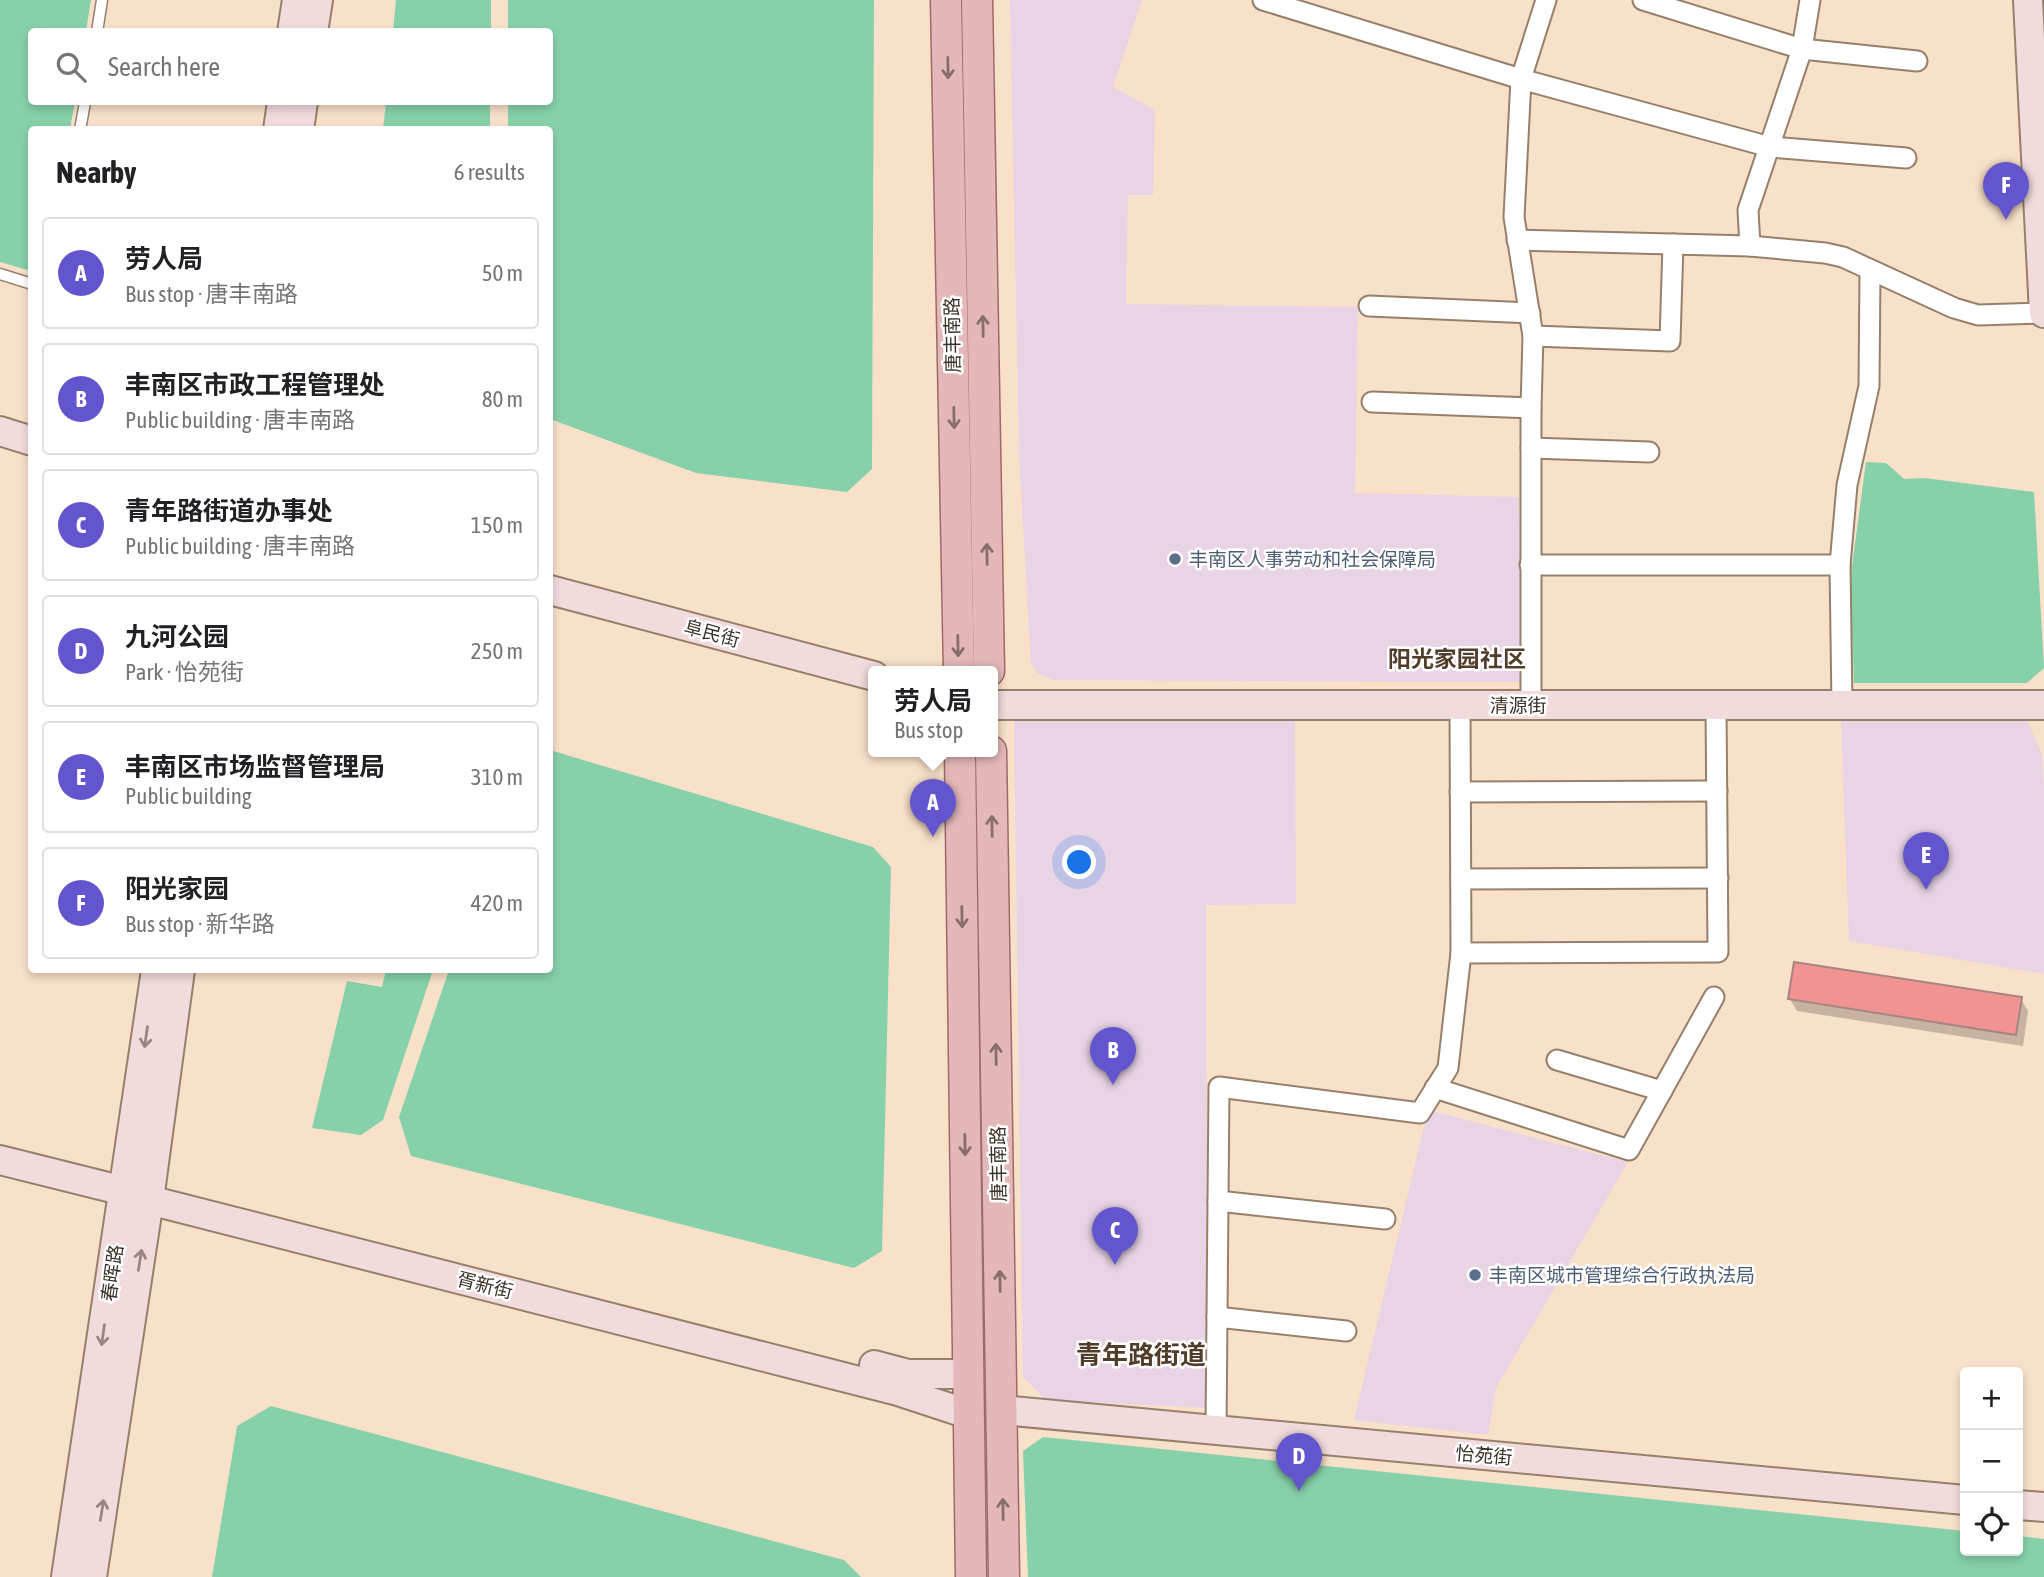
<!DOCTYPE html>
<html lang="en">
<head>
<meta charset="utf-8">
<style>
	:root { --surface:#fff; --page:#f2f2f2; --text:#202124; --muted:#757577; --line:#e0e0e0; --accent:#6355ce }
	body { margin:0; font-family:"Asap Condensed","Noto Sans SC",sans-serif; background:var(--page); color:var(--text) }
	.controls { position:absolute; right:21px; bottom:21px; display:grid; overflow:hidden; border-radius:7px; box-shadow:0 4px 10px #0003 }
	.controls button { width:63px; height:63px; display:grid; place-items:center; padding:0; border:0; border-bottom:2px solid var(--line); background:var(--surface); color:var(--text); font:35px sans-serif }
	.you { position:absolute; left:1080px; top:863px; width:24px; height:24px; margin:-18px; border:5px solid #fff; border-radius:50%; background:#1a73e8; box-shadow:0 0 0 10px #1a73e833 }
	.badge { display:grid; place-items:center; width:46px; height:46px; border-radius:50%; background:var(--accent); color:#fff; font-size:23px; font-weight:700 }
	.pin { position:absolute; translate:-50% -58px; filter:drop-shadow(0 2px 4px #0008) }
	.pin::after { content:''; position:absolute; top:37px; width:24px; height:21px; background:inherit; clip-path:polygon(0 0,100% 0,50% 100%) }
	.popup { position:absolute; left:868px; top:666px; width:130px; height:91px; box-sizing:border-box; display:grid; place-content:center; border-radius:7px; background:var(--surface); filter:drop-shadow(0 2px 5px #0005); font-size:23px; white-space:nowrap; color:var(--muted) }
	.popup b { font-size:26px; color:var(--text) }
	.popup::after { content:''; position:absolute; left:50%; top:100%; margin-left:-14px; border:14px solid transparent; border-top-color:var(--surface) }
	.list { margin:0; padding:0; list-style:none }
	h2 { display:flex; justify-content:space-between; align-items:center; height:91px; margin:0; padding:0 28px; font-size:30px }
	h2 small { font-size:23px; font-weight:400; color:var(--muted) }
	.list li { display:grid; grid-template-columns:46px 1fr auto; gap:21px; align-items:center; box-sizing:border-box; height:112px; margin:0 14px 14px; padding:0 14px; border:2px solid var(--line); border-radius:7px }
	.list b { display:block; font-size:26px; white-space:nowrap }
	.list p { margin:0; font-size:23px; white-space:nowrap; color:var(--muted) }
	.list em { font-size:23px; font-style:normal; color:var(--muted) }
	.icon { flex:none; width:38px; height:38px; fill:none; stroke:currentColor; stroke-width:2; stroke-linecap:round; stroke-linejoin:round }
	.map { position:relative; flex:none; width:2044px; height:1577px; overflow:hidden }
	.search { position:absolute; background:var(--surface); box-shadow:0 4px 10px #0003; left:28px; top:28px; width:525px; height:77px; display:flex; align-items:center; gap:18px; box-sizing:border-box; padding:0 24px; border-radius:7px; color:var(--muted); font-size:26px }
	.panel { position:absolute; background:var(--surface); box-shadow:0 4px 10px #0003; left:28px; top:126px; width:525px; height:847px; border-radius:7px }
	.map>svg:first-child { display:block }
	.commercial { fill:#e8d4e5 }
	.green { fill:#87d1aa }
	.shadow { fill:#0003 }
	.building { fill:#f19390; stroke:#a68483; stroke-width:2 }
	.lines { fill:none; stroke-linecap:round; stroke-linejoin:round }
	.lane-casing { stroke:#97806b; stroke-width:13 }
	.street-casing { stroke:#97806b; stroke-width:23 }
	.secondary-casing { stroke:#97806b; stroke-width:32 }
	.primary-casing { stroke:#9e6a69; stroke-width:33 }
	.lane { stroke:#fff; stroke-width:10 }
	.street { stroke:#fff; stroke-width:19 }
	.secondary { stroke:#f2dbdc; stroke-width:28 }
	.primary { stroke:#e4b8b9; stroke-width:30 }
	.oneway { stroke:#886e6a }
	.oneway2 { stroke:#978682 }
	.service-dot { fill:#5c6f8a; stroke:#fff; stroke-width:2.5 }
	.labels { text-anchor:middle; dominant-baseline:central; stroke-width:5; stroke-linejoin:round; paint-order:stroke }
	.street-label { font-size:19px; fill:#3c3229; stroke:#fff }
	.service-label { font-size:19px; fill:#4e5e75; stroke:#fff; text-anchor:start }
	.quarter-label { font-size:23px; font-weight:bold; fill:#513d29; stroke:#fff }
	.district-label { font-size:26px; font-weight:bold; fill:#513d29; stroke:#fff }
</style>
</head>
<body>
<div class="map">
<svg width="2044" height="1577" viewBox="0 0 2044 1577">
	<rect width="100%" height="100%" fill="#f9e0c9"/>
	<g class="commercial">
		<path d="M1010 0H1142L1113 87 1155 110 1153 195H1128L1126 304 1358 307 1355 493 1519 497 1522 682 1053 680 1038 674 1031 662 1019 455Z"/>
		<path d="M1295 720 1296 904 1206 905 1208 1408 1046 1400 1023 1377 1014 721Z"/>
		<path d="M2027 720 2042 755 2044 788V974L1849 941 1841 721Z"/>
		<path d="M1428 1110 1628 1162 1496 1388 1488 1435 1354 1420Z"/>
	</g>
	<g class="green">
		<path d="M0 0H91L86 31 32 32V102H75L70 129 32 130 31 271 0 262Z"/>
		<path d="M396 0H491V31H393Z"/>
		<path d="M508 0H874L872 469 847 492 696 473 550 419V130L508 129V102H550V32L508 31Z"/>
		<path d="M386 102H490V129H383Z"/>
		<path d="M1866 462 1886 463 1904 479 1924 478 2034 492 2044 668 2027 683H1854L1850 581Z"/>
		<path d="M550 750 873 847 891 867 882 1251 854 1268 411 1156 399 1117 449 970H550Z"/>
		<path d="M386 970H433L383 1120 361 1135 312 1128 347 981 382 987Z"/>
		<path d="M271 1406 844 1560 861 1577H212L237 1426Z"/>
		<path d="M1043 1437 1965 1531V1551H2018V1536L2044 1539V1577H1028L1023 1451Z"/>
	</g>
	<path class="shadow" d="M1790 999H2021L2028 1011 2023 1046 1797 1011Z"/>
	<path class="building" d="M1794 962 2022 997 2016 1035 1788 999Z"/>
	<g class="lines">
		<g class="lane-casing">
			<g id="lane">
				<path d="M97 32 102 0"/>
				<path d="M80 130 85 102"/>
				<path d="M0 274 32 284"/>
			</g>
		</g>
		<g class="street-casing">
			<g id="street">
				<path d="M1263 0 1521 79 1770 147 1906 158"/>
				<path d="M1643 0 1802 49 1917 61"/>
				<path d="M1517 240 1750 246 1825 253 1843 257 1954 308 1978 315 2044 313"/>
				<path d="M1750 246 1748 210 1802 49 1810 0"/>
				<path d="M1369 306 1530 313"/>
				<path d="M1533 336 1670 341 1673 244"/>
				<path d="M1372 402 1531 408"/>
				<path d="M1531 448 1649 452"/>
				<path d="M1530 565H1840"/>
				<path d="M1460 705 1461 953 1718 952 1716 706"/>
				<path d="M1531 705V408L1533 336 1514 217 1521 79 1546 0"/>
				<path d="M1842 706 1840 565 1847 485 1869 386 1870 270"/>
				<path d="M1460 792 1717 791"/>
				<path d="M1461 879 1718 878"/>
				<path d="M1557 1060 1662 1091"/>
				<path d="M1435 1088 1629 1150 1714 997"/>
				<path d="M1218 1201 1385 1219"/>
				<path d="M1217 1317 1346 1331"/>
				<path d="M1216 1430 1219 1087 1420 1113 1448 1068 1461 953"/>
			</g>
		</g>
		<g class="secondary-casing">
			<g id="secondary">
				<path d="M2028 0 2044 313"/>
				<path d="M292 32 297 0"/>
				<path d="M313 32 318 0"/>
				<path d="M278 130 282 102"/>
				<path d="M299 130 303 102"/>
				<path d="M0 431 32 441"/>
				<path d="M550 590 874 676"/>
				<path d="M992 705H2044"/>
				<path d="M0 1160 124 1191 149 1200 898 1391 968 1414"/>
				<path d="M874 1365 908 1374H968"/>
				<path d="M1002 1410 1965 1500"/>
				<path d="M2018 1505 2044 1507"/>
				<path d="M66 1577 156 970"/>
				<path d="M92 1577 149 1200 180 970"/>
			</g>
		</g>
		<g class="primary-casing">
			<g id="primary">
				<path d="M946 0 959 671"/>
				<path d="M977 0 989 671"/>
				<path d="M960 751 971 1577"/>
				<path d="M991 751 1004 1577"/>
			</g>
		</g>
		<use href="#lane" class="lane"/>
		<use href="#street" class="street"/>
		<use href="#secondary" class="secondary"/>
		<use href="#primary" class="primary"/>
	</g>
	<defs><path id="oneway-shaft" d="M-6 0H5M1.5-3L5.5 0L1.5 3" fill="none" stroke-width="1.6" stroke-linecap="round" stroke-linejoin="round" transform="scale(1.75)"/></defs>
	<g class="oneway">
		<use href="#oneway-shaft" transform="translate(948 68) rotate(89)"/>
		<use href="#oneway-shaft" transform="translate(983 326) rotate(-91)"/>
		<use href="#oneway-shaft" transform="translate(954 418) rotate(89)"/>
		<use href="#oneway-shaft" transform="translate(987 554) rotate(-91)"/>
		<use href="#oneway-shaft" transform="translate(958 646) rotate(89)"/>
		<use href="#oneway-shaft" transform="translate(992 826) rotate(-91)"/>
		<use href="#oneway-shaft" transform="translate(962 917) rotate(89)"/>
		<use href="#oneway-shaft" transform="translate(996 1054) rotate(-91)"/>
		<use href="#oneway-shaft" transform="translate(965 1145) rotate(89)"/>
		<use href="#oneway-shaft" transform="translate(1000 1281) rotate(-91)"/>
		<use href="#oneway-shaft" transform="translate(1003 1509) rotate(-91)"/>
	</g>
	<g class="oneway2">
		<use href="#oneway-shaft" transform="translate(146 1037) rotate(98)"/>
		<use href="#oneway-shaft" transform="translate(140 1260) rotate(-81)"/>
		<use href="#oneway-shaft" transform="translate(103 1335) rotate(98)"/>
		<use href="#oneway-shaft" transform="translate(102 1510) rotate(-81)"/>
	</g>
	<g class="service-dot">
		<circle cx="1175" cy="559" r="7"/>
		<circle cx="1475" cy="1275" r="7"/>
	</g>
	<g class="labels">
		<g class="street-label">
			<text transform="translate(952 335) rotate(-91)">唐丰南路</text>
			<text transform="translate(712 633) rotate(15)">阜民街</text>
			<text x="1518" y="705">清源街</text>
			<text transform="translate(998 1164) rotate(-91)">唐丰南路</text>
			<text transform="translate(112 1273) rotate(-82)">春晖路</text>
			<text transform="translate(485 1285) rotate(14)">胥新街</text>
			<text transform="translate(1484 1455) rotate(5)">怡苑街</text>
		</g>
		<g class="service-label">
			<text x="1189" y="559">丰南区人事劳动和社会保障局</text>
			<text x="1489" y="1275">丰南区城市管理综合行政执法局</text>
		</g>
		<g class="quarter-label">
			<text x="1457" y="659">阳光家园社区</text>
		</g>
		<g class="district-label">
			<text x="1141" y="1355">青年路街道</text>
		</g>
	</g>
</svg>
<div class="controls">
<button>+</button>
<button>−</button>
<button><svg class="icon" aria-label="locate" viewBox="0 0 24 24"><circle cx="12" cy="12" r="6"/><path d="M12 2v4M12 18v4M2 12h4M18 12h4"/></svg></button>
</div>
<div class="you"></div>
<div class="pin badge" style="left:933px;top:837px">A</div>
<div class="popup"><b>劳人局</b>Bus stop</div>
<div class="pin badge" style="left:1113px;top:1085px">B</div>
<div class="pin badge" style="left:1115px;top:1265px">C</div>
<div class="pin badge" style="left:1299px;top:1491px">D</div>
<div class="pin badge" style="left:1926px;top:890px">E</div>
<div class="pin badge" style="left:2006px;top:220px">F</div>
<div class="search"><svg class="icon" aria-label="search" viewBox="0 0 24 24"><circle cx="10" cy="10" r="6"/><path d="M15 15l6 6"/></svg>Search here</div>
<section class="panel">
<h2>Nearby<small>6 results</small></h2>
<ul class="list">
<li><span class="badge">A</span><div><b>劳人局</b><p>Bus stop · 唐丰南路</p></div><em>50 m</em></li>
<li><span class="badge">B</span><div><b>丰南区市政工程管理处</b><p>Public building · 唐丰南路</p></div><em>80 m</em></li>
<li><span class="badge">C</span><div><b>青年路街道办事处</b><p>Public building · 唐丰南路</p></div><em>150 m</em></li>
<li><span class="badge">D</span><div><b>九河公园</b><p>Park · 怡苑街</p></div><em>250 m</em></li>
<li><span class="badge">E</span><div><b>丰南区市场监督管理局</b><p>Public building</p></div><em>310 m</em></li>
<li><span class="badge">F</span><div><b>阳光家园</b><p>Bus stop · 新华路</p></div><em>420 m</em></li>
</ul>
</section>
</div>
</body>
</html>
